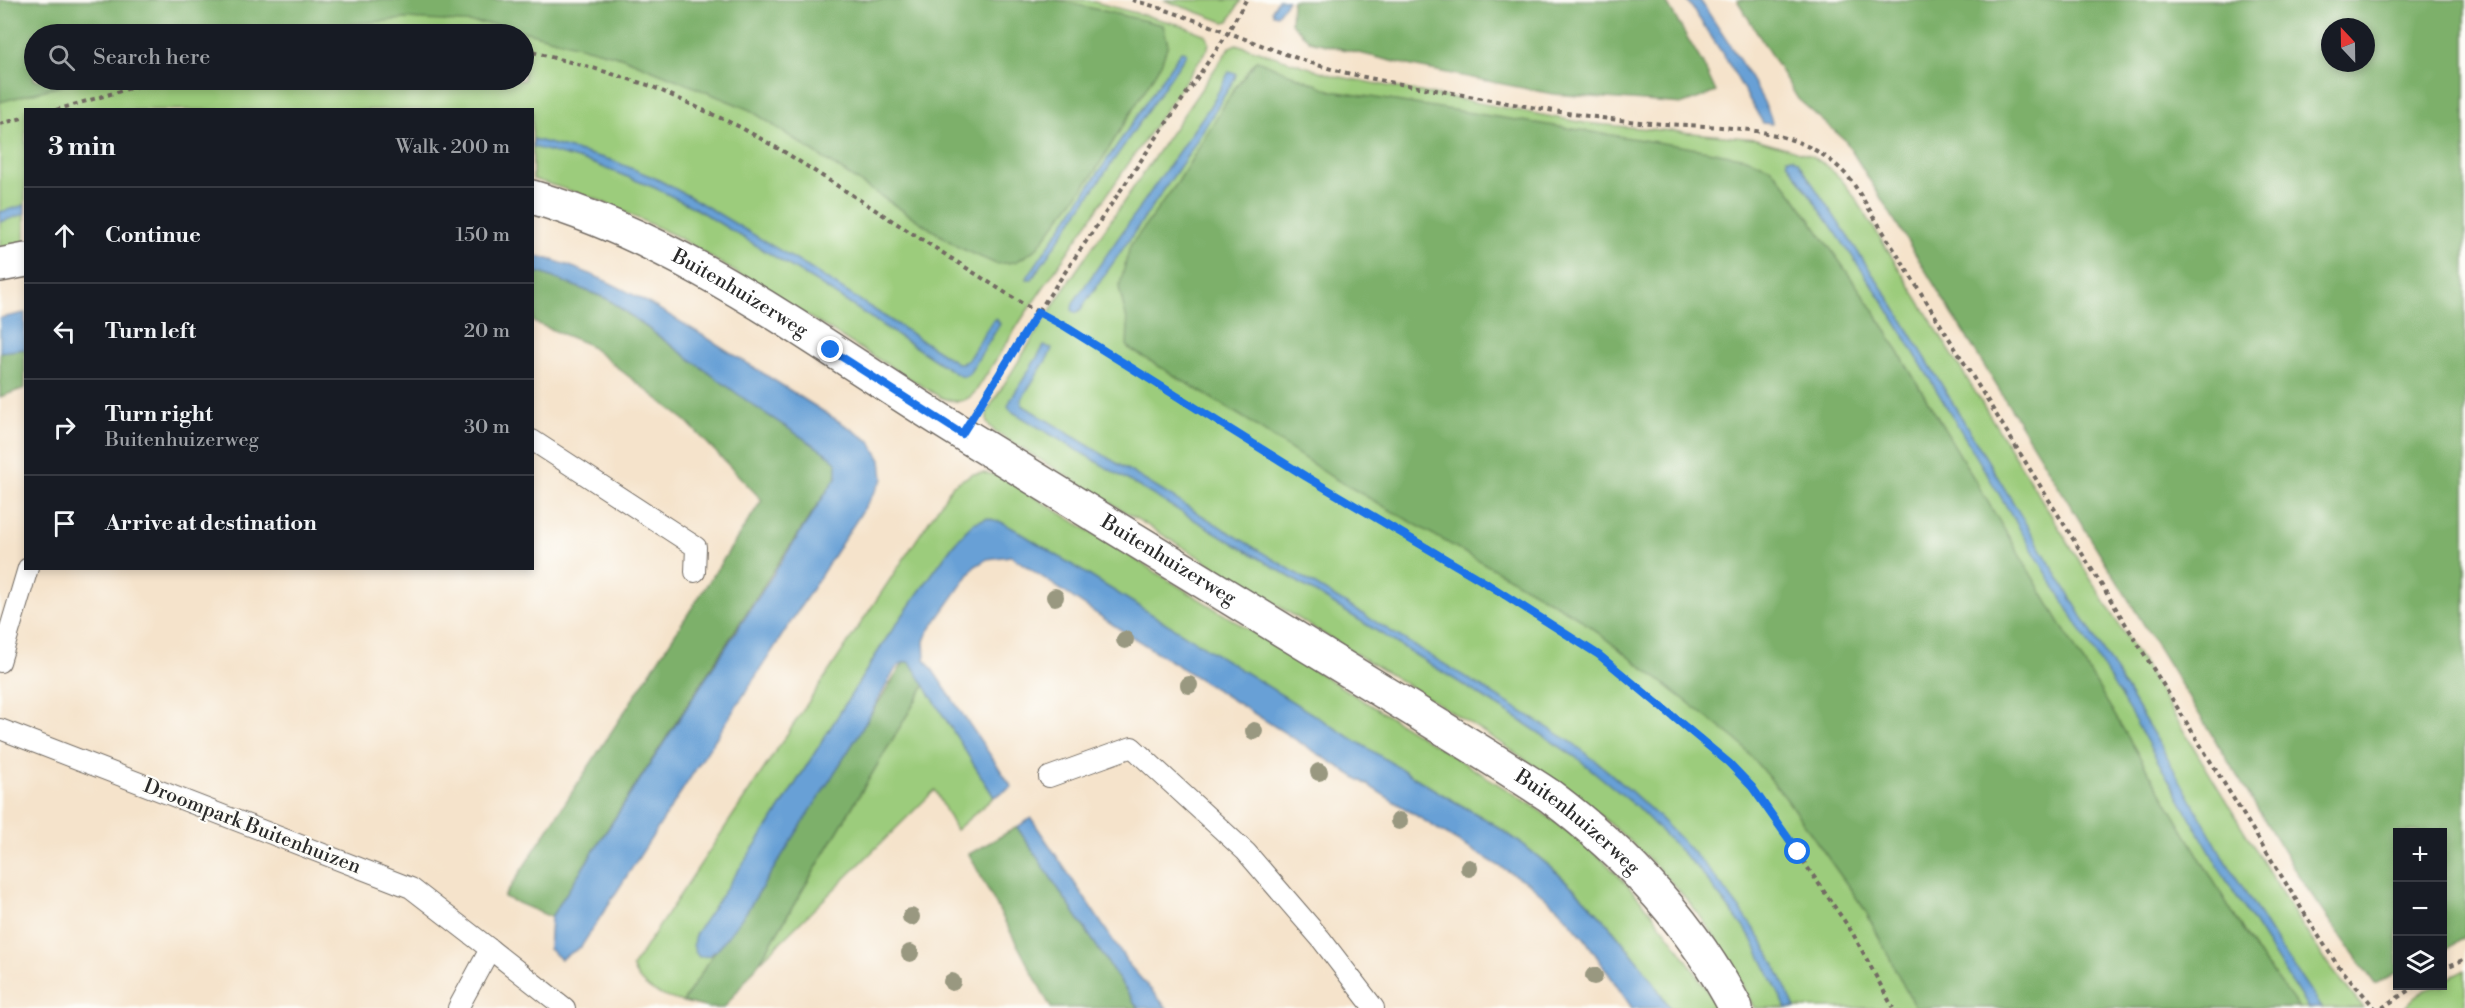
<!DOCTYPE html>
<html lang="en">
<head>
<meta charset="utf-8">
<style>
	:root { --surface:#171b24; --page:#20242c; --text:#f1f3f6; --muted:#9ea1a6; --line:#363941 }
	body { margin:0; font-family:"Libre Bodoni",serif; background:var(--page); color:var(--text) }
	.controls { position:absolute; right:18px; bottom:18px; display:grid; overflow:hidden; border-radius:0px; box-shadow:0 3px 9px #0003 }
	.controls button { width:54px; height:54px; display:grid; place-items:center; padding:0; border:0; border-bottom:2px solid var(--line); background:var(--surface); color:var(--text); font:30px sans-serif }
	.compass { position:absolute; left:2321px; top:18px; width:54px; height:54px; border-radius:50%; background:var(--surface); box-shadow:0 3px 9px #0003; rotate:338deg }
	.stop { position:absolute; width:18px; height:18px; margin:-14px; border:4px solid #1a73e8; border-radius:50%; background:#fff }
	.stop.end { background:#1a73e8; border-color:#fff; box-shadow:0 2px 6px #0008 }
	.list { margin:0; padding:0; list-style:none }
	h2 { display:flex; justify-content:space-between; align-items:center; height:78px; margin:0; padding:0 24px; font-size:26px }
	h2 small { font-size:20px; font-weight:400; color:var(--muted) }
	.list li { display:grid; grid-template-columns:39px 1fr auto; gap:18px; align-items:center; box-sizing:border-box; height:96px; padding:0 24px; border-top:2px solid var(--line) }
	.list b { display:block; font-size:22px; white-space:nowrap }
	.list p { margin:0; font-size:20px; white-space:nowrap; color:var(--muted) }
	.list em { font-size:20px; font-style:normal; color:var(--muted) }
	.icon { flex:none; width:33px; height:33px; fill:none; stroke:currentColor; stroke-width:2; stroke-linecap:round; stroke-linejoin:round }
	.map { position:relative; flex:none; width:2465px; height:1008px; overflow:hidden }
	.search { position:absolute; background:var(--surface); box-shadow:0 3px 9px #0003; left:24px; top:24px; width:510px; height:66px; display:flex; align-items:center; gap:15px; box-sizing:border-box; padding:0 21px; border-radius:33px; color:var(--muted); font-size:22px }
	.panel { position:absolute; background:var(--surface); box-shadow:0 3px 9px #0003; left:24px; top:108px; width:510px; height:462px; border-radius:0px }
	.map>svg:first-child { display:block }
	.green { fill:#9ccc7b; stroke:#647c53; stroke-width:1.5; fill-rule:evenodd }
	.forest { fill:#7db06b; stroke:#546e4b; stroke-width:1.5; fill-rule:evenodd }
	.water { fill:#67a0d6; stroke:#496680; stroke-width:1.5 }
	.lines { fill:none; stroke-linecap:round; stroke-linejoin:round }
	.service-casing { stroke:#726b63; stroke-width:22 }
	.tertiary-casing { stroke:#726b63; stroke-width:36 }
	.path { stroke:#726b63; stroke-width:4; stroke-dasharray:4.5 4.5; stroke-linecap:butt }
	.service { stroke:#fff; stroke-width:20 }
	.tertiary { stroke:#fff; stroke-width:33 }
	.tree { fill:#999880 }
	.route { stroke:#1a73e8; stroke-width:8 }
	.labels { text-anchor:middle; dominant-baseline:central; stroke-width:4.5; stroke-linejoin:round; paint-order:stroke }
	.street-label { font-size:20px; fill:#2b2b2b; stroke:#fdfcf7 }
</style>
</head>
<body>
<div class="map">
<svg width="2465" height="1008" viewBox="0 0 2465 1008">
	<rect width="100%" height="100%" fill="#fdfcf7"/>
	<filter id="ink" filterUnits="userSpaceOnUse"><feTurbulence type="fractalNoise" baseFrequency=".0167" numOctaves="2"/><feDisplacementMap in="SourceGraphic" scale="12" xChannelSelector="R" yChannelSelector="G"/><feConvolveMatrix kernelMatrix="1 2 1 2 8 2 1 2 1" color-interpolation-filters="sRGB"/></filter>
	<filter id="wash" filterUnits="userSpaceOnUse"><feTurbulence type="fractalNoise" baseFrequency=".008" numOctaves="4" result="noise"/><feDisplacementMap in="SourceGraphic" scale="24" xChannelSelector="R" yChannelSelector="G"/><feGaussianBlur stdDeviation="1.35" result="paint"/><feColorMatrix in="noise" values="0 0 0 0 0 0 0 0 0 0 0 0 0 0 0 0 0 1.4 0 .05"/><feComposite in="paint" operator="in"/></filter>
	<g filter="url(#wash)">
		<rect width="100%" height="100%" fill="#f5e3cb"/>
		<g class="green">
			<path d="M0 0H1087L1181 25 1206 35 1209 42 1208 48 1023 317 976 391C965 404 955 403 940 397L676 236 596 199 533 179 532 110H26L25 244 0 249ZM34 34H524V80H34Z"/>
			<path d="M1164 0H1241L1229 21 1224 22Z"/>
			<path d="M1236 44 1335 76 1585 123 1756 139 1810 155 1826 165 1841 179 1856 199 2148 672 2294 913 2327 963 2363 1008H1754C1735 971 1715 933 1688 901 1593 789 1461 719 1338 643 1224 572 1109 502 995 432L987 423V413L991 405 1065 287 1230 47Z"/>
			<path d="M984 473 999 475 1532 805C1556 823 1583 841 1605 862 1649 905 1686 955 1718 1008H1670C1624 935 1564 869 1490 822 1472 811 1453 801 1435 790L1001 522 973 523 953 545 886 639 779 810 708 956 716 950 683 1002C660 996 642 990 632 967L953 485 972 474Z"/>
			<path d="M925 685 994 797 956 830 935 790 759 963Z"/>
			<path d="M2465 970V1008H2405C2414 996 2427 986 2442 986L2443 981Z"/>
		</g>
		<g class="forest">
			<path d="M0 0H1057L1163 25 1168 44 1161 64 1092 176 1036 249 1016 262 996 264 958 247 750 110 621 57 496 24 406 19 308 28 269 34H34V80H82L0 102Z"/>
			<path d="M1292 0H1665L1703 64 1716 92 1683 104 1553 94 1412 66 1310 41 1291 23Z"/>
			<path d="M1737 0H2465V938L2443 950 2442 832H2398L2397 972 2375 984 2302 881 1845 140 1798 99ZM2330 27H2366V63H2330Z"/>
			<path d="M1257 60 1332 91 1681 146 1746 158 1771 168 1788 188 1873 309 2253 947 2299 1008H1915L1865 910 1785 797 1738 741 1576 616 1332 477 1244 418 1127 347 1128 324 1119 288 1130 246 1178 182 1234 89Z"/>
			<path d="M533 272 541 273 607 299 757 408 829 455 837 463V476L775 568 551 917 504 897 762 500 686 421 587 344 533 322Z"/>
			<path d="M25 349V388L0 397V352Z"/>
			<path d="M904 662H910L925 685 759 963 724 1008H709L683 1002 716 950 747 911Z"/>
			<path d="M1017 827 1138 1008H1051L969 854Z"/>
		</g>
		<g class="water">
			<path d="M1278 0H1288L1277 15 1273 14 1272 10Z"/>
			<path d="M1687 0H1700C1714 22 1771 103 1772 124L1763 123 1726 59Z"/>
			<path d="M1181 51 1186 52V55L1032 279H1026Z"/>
			<path d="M1229 72 1236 74 1235 78 1188 155 1081 309 1076 313 1072 310 1073 303 1211 105Z"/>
			<path d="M533 139 611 160 655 178 694 199 811 269 957 363H962L968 360 992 321 996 318 1000 324 969 374 964 377 958 375 816 282 691 206 655 188 592 163 533 147Z"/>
			<path d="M1787 158H1792L1798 162 1894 306 2160 745 2221 853 2276 941 2322 1008H2308L2225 878 2131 714 1883 301 1787 162Z"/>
			<path d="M25 205V214L0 222V212Z"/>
			<path d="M533 255C597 270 657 307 712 341 765 374 817 408 870 441L881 460 883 479 581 947 561 959 549 949 551 917 837 476V463L829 455 757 408 608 299 541 273 533 272Z"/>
			<path d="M25 313V349L0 352V318Z"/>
			<path d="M1044 346 1052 348 1050 354 1021 400 1022 405 1573 743C1645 799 1711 862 1760 938 1774 960 1784 985 1795 1008H1786L1751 937 1700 871 1637 807 1577 758 1518 719 1277 569 1011 411 1008 406 1011 399Z"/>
			<path d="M987 518 1001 522 1016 530 1435 790C1453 801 1472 811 1490 822 1564 869 1624 935 1670 1008H1632L1585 939 1559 909 1530 884 1452 838 1115 626 1011 556 987 559 974 567 928 632 924 641 925 659 1012 787 994 797 910 662H904L896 668 859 734 747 911 718 949 708 956 699 957C692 949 692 943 696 933L779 810 886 639 919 592 953 545 973 523Z"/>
			<path d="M1031 818 1130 966 1167 1008H1138L1017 827Z"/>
		</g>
	</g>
	<g filter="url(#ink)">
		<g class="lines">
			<g class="service-casing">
				<g id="service">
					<path d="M532 440 696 547 695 572"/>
					<path d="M0 662 28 568"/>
					<path d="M0 729 411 888 490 949"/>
					<path d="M1049 777 1132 747 1246 852 1321 939 1374 1008"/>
					<path d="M458 1008 490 949 565 1008"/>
				</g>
			</g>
			<g class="tertiary-casing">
				<g id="tertiary">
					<path id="s1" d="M532 197C691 243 824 349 963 434 1101 520 1240 603 1379 689 1436 724 1494 759 1550 796 1627 854 1691 922 1736 1008"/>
					<path d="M0 265 26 260"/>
				</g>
			</g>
			<g class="path">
				<path d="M1132 0C1196 17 1257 46 1321 66 1367 80 1416 86 1463 95 1530 107 1597 120 1666 124 1732 128 1809 125 1853 183L2316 932 2336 963 2375 1008"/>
				<path d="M524 50 593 68 651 86 740 127 786 153 1023 304 1066 327 1305 476 1427 547 1599 655 1729 763 1752 787 1852 932 1893 1008"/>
				<path d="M56 110 158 80"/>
				<path d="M0 124 26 117"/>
				<path d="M981 402 1038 312 1227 34 1246 0"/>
				<path d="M2442 969 2465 959"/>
				<path d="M2382 1008 2415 986"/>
			</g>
			<use href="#service" class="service"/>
			<use href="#tertiary" class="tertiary"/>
		</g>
		<g class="tree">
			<circle cx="1055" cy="597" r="9"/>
			<circle cx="1125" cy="640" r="9"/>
			<circle cx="1189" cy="685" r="9"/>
			<circle cx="1254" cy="731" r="9"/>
			<circle cx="1319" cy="772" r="9"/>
			<circle cx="1399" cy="821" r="9"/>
			<circle cx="1469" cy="868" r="9"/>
			<circle cx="911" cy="917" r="9"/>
			<circle cx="910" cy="953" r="9"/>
			<circle cx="1594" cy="976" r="9"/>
			<circle cx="952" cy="982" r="9"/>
		</g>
	</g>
	<g class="lines" filter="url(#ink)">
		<path class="route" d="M831 350 962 434 1038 312 1066 327 1305 476 1486 583 1599 655 1729 763 1752 787 1798 852"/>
	</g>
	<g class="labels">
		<g class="street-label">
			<text stroke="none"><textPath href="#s1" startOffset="230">Buitenhuizerweg</textPath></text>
			<text stroke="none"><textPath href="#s1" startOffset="735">Buitenhuizerweg</textPath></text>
			<text stroke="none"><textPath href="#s1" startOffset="1221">Buitenhuizerweg</textPath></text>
			<text transform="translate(252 827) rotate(21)">Droompark Buitenhuizen</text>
		</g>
	</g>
</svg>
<div class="controls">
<button>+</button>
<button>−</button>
<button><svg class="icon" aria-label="layers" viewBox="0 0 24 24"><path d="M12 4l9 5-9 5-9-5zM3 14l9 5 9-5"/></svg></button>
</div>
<svg class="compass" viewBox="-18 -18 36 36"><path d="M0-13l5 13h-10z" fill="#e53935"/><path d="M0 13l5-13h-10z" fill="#9ea1a6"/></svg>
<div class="stop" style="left:1798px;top:852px"></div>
<div class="stop end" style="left:831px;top:350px"></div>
<div class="search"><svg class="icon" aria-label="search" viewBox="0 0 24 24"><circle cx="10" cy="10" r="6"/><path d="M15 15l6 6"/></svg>Search here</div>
<section class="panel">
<h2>3 min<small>Walk · 200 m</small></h2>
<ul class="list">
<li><svg class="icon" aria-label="ahead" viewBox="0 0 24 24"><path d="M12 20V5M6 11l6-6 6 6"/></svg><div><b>Continue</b></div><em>150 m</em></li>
<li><svg class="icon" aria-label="left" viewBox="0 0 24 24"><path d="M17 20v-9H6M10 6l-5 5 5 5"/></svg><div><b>Turn left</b></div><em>20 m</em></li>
<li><svg class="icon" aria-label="right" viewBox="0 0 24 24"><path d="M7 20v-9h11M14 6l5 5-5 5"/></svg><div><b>Turn right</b><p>Buitenhuizerweg</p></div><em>30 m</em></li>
<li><svg class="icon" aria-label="arrive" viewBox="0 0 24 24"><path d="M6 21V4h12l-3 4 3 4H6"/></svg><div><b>Arrive at destination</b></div></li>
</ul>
</section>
</div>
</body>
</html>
